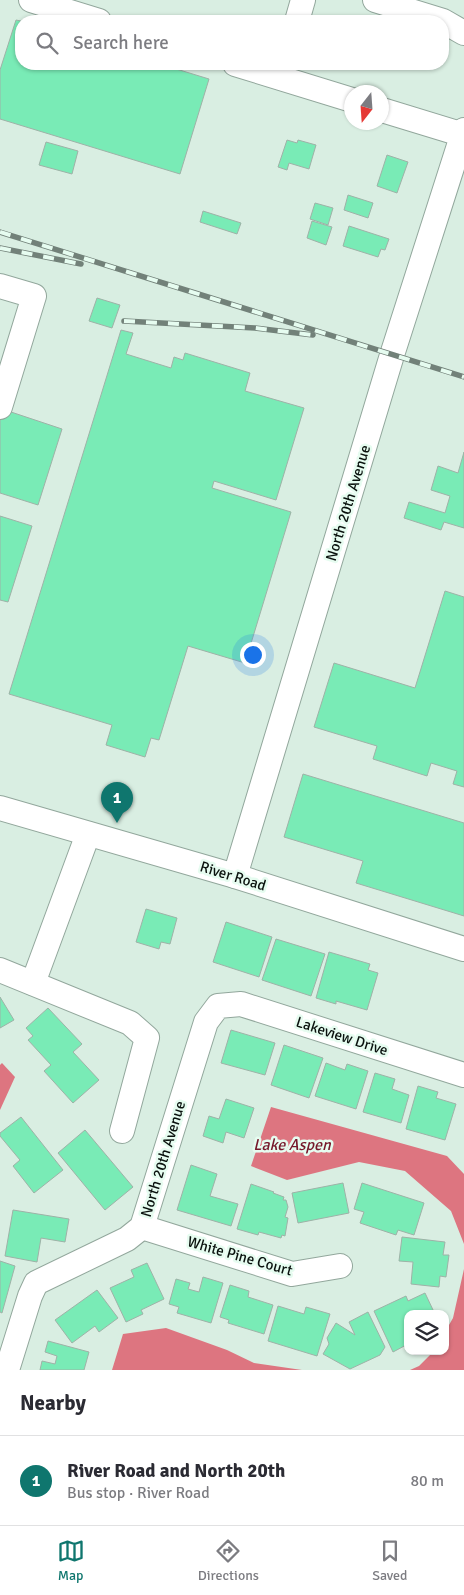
<!DOCTYPE html>
<html lang="en">
<head>
<meta charset="utf-8">
<style>
	:root { --surface:#fff; --page:#f2f2f3; --text:#2b2b33; --muted:#7c7c81; --line:#e1e1e2; --accent:#0f766e }
	body { margin:0; font-family:Signika,sans-serif; background:var(--page); color:var(--text) }
	.controls { position:absolute; right:15px; bottom:15px; display:grid; overflow:hidden; border-radius:10px; box-shadow:0 1px 4px #0004 }
	.controls button { width:45px; height:45px; display:grid; place-items:center; padding:0; border:0; border-bottom:1px solid var(--line); background:var(--surface); color:var(--text); font:25px sans-serif }
	.compass { position:absolute; left:344px; top:85px; width:45px; height:45px; border-radius:50%; background:var(--surface); box-shadow:0 1px 4px #0004; rotate:197deg }
	.you { position:absolute; left:252px; top:654px; width:18px; height:18px; margin:-12px; border:4px solid #fff; border-radius:50%; background:#1a73e8; box-shadow:0 0 0 8px #1a73e833 }
	.badge { display:grid; place-items:center; width:32px; height:32px; border-radius:50%; background:var(--accent); color:#fff; font-size:16px; font-weight:700 }
	.pin { position:absolute; translate:-50% -41px; filter:drop-shadow(0 1px 2px #0008) }
	.pin::after { content:''; position:absolute; top:26px; width:18px; height:15px; background:inherit; clip-path:polygon(0 0,100% 0,50% 100%) }
	.list { margin:0; padding:0; list-style:none }
	h2 { display:flex; justify-content:space-between; align-items:center; height:65px; margin:0; padding:0 20px; font-size:21px }
	h2 small { font-size:16px; font-weight:400; color:var(--muted) }
	.list li { display:grid; grid-template-columns:32px 1fr auto; gap:15px; align-items:center; box-sizing:border-box; height:90px; padding:0 20px; border-top:1px solid var(--line) }
	.list b { display:block; font-size:19px; white-space:nowrap }
	.list p { margin:0; font-size:16px; white-space:nowrap; color:var(--muted) }
	.list em { font-size:16px; font-style:normal; color:var(--muted) }
	.icon { flex:none; width:28px; height:28px; fill:none; stroke:currentColor; stroke-width:2; stroke-linecap:round; stroke-linejoin:round }
	.map { position:relative; flex:none; width:464px; height:1370px; overflow:hidden }
	.search { position:absolute; background:var(--surface); box-shadow:0 1px 4px #0004; left:15px; right:15px; top:15px; height:55px; display:flex; align-items:center; gap:12px; box-sizing:border-box; padding:0 18px; border-radius:20px; color:var(--muted); font-size:19px }
	.sheet { height:155px; background:var(--surface) }
	nav { display:flex; justify-content:space-around; align-items:center; box-sizing:border-box; height:70px; border-top:1px solid var(--line); background:var(--surface); font-size:14px; color:var(--muted) }
	nav a { display:grid; justify-items:center; gap:2px }
	nav .on { color:var(--accent) }
	.map>svg:first-child { display:block }
	.water { fill:#dd7580 }
	.building { fill:#79ebb6; stroke:#9eb2a7 }
	.lines { fill:none; stroke-linecap:round; stroke-linejoin:round }
	.minor-casing { stroke:#92a79c; stroke-width:26 }
	.minor { stroke:#fff; stroke-width:24 }
	.rail-casing { stroke:#728179; stroke-width:5.5 }
	.rail { stroke:#e6fcf0; stroke-width:4; stroke-dasharray:11; stroke-linecap:butt }
	.labels { text-anchor:middle; dominant-baseline:central; stroke-width:5; stroke-linejoin:round; paint-order:stroke }
	.street-label { font-size:15px; fill:#0a120e; stroke:#e6fcf0 }
	.water-label { font-size:16px; font-style:italic; fill:#76182b; stroke:#e6fcf0 }
</style>
</head>
<body>
<div class="map">
<svg width="464" height="1370" viewBox="0 0 464 1370">
	<rect width="100%" height="100%" fill="#d9eee2"/>
	<g class="water">
		<path d="M2 1063 15 1077 0 1110V1065Z"/>
		<path d="M271 1107 447 1156 464 1174V1244L451 1211 405 1171 359 1162 287 1180 251 1166Z"/>
		<path d="M464 1269V1370H410L419 1366 434 1351H445V1332L453 1318Z"/>
		<path d="M166 1328 227 1350 254 1363 302 1370H112L123 1334Z"/>
	</g>
	<g class="building">
		<path d="M16 20 21 21V64H97L112 68 114 64H160L209 79 180 174 0 119V70Z"/>
		<path d="M287 140 297 143 298 140 316 145 309 169 289 163 287 170 278 167Z"/>
		<path d="M46 142 78 151 72 174 39 165Z"/>
		<path d="M387 155 408 162 397 193 377 186Z"/>
		<path d="M348 195 373 203 368 218 344 210Z"/>
		<path d="M315 203 333 208 328 225 310 219Z"/>
		<path d="M203 211 241 223 237 234 200 222Z"/>
		<path d="M312 221 332 227 326 245 307 238Z"/>
		<path d="M349 226 389 239 385 250 381 249 378 257 343 246Z"/>
		<path d="M97 298 120 305 112 328 89 321Z"/>
		<path d="M121 330 133 333 126 354 171 368 174 357 183 360 185 353 250 373 245 391 304 408 276 500 214 481 212 488 291 512 245 663 188 646 159 740 151 738 145 757 106 745 112 725 9 694Z"/>
		<path d="M2 409 62 429 38 505 0 493V416Z"/>
		<path d="M464 452V528L444 522 441 530 404 518 409 502 445 513 450 496 431 490 438 466 458 473Z"/>
		<path d="M0 516 32 526 8 602 0 600Z"/>
		<path d="M445 591 464 597V787L453 784 457 771 431 763 427 776 373 759 377 746 314 727 334 663 415 688Z"/>
		<path d="M303 774 464 823V916L356 883 363 861 284 837Z"/>
		<path d="M146 909 177 918 170 944 161 942 159 949 136 942Z"/>
		<path d="M226 922 272 937 259 977 213 962Z"/>
		<path d="M276 939 325 954 311 996 262 980Z"/>
		<path d="M329 952 370 964 368 970 378 973 367 1010 336 1001V1004L316 998Z"/>
		<path d="M0 997 14 1020 0 1028Z"/>
		<path d="M48 1008 82 1044 73 1052 99 1080 73 1103 44 1071 51 1065 28 1040 33 1036 26 1028Z"/>
		<path d="M231 1030 275 1043 265 1075 221 1063Z"/>
		<path d="M284 1045 323 1058 309 1098 271 1085Z"/>
		<path d="M326 1063 345 1070 347 1064 368 1071 356 1109 315 1096Z"/>
		<path d="M375 1073 395 1079 392 1089 409 1095 401 1123 363 1112Z"/>
		<path d="M418 1086 438 1092 436 1098 456 1104 445 1140 406 1129Z"/>
		<path d="M226 1099 254 1108 244 1138 226 1132 223 1143 203 1136 209 1116 219 1119Z"/>
		<path d="M21 1117 63 1170 34 1193 13 1166 20 1160 0 1136V1133Z"/>
		<path d="M85 1130 133 1187 105 1210 58 1153Z"/>
		<path d="M191 1165 217 1174 210 1196 238 1204 231 1226 177 1210Z"/>
		<path d="M343 1183 349 1213 298 1223 292 1193Z"/>
		<path d="M362 1183 424 1203 414 1235 398 1230 396 1235 360 1223 364 1212 354 1209Z"/>
		<path d="M251 1184 274 1192 273 1193 284 1197 283 1200H286L288 1207 285 1217 288 1218 285 1236 282 1235 281 1238 259 1232 258 1235 237 1229Z"/>
		<path d="M13 1210 69 1219 65 1242 41 1238 37 1262 5 1256Z"/>
		<path d="M402 1237 445 1242 443 1255H449L446 1277 440 1276 439 1287 411 1284 413 1262 399 1261Z"/>
		<path d="M0 1261 15 1266 2 1313 0 1312Z"/>
		<path d="M147 1263 164 1299 141 1310 143 1314 126 1322 110 1288 134 1277 131 1270Z"/>
		<path d="M203 1277 223 1283 211 1323 177 1313 179 1307 169 1304 176 1279 190 1283 188 1289 199 1292Z"/>
		<path d="M230 1285 249 1291 248 1297 273 1305 264 1334 228 1323 229 1320 220 1317Z"/>
		<path d="M97 1290 118 1318 99 1332 95 1326 72 1343 55 1320Z"/>
		<path d="M425 1293 434 1312 429 1314H408V1344L393 1352 374 1311 406 1296 408 1301Z"/>
		<path d="M278 1306 304 1314 306 1307 330 1314 317 1356 268 1341Z"/>
		<path d="M368 1312 385 1347 380 1355 350 1369 323 1354 329 1344 327 1338 336 1323 355 1335 349 1322Z"/>
		<path d="M48 1341 89 1352 84 1370H40L42 1361 55 1364 57 1356 45 1352Z"/>
	</g>
	<g class="lines">
		<g class="minor-casing">
			<g id="minor">
				<path d="M31 0 99 21"/>
				<path d="M375 0 443 21 464 33"/>
				<path d="M297 21 303 0"/>
				<path d="M235 64 352 100"/>
				<path d="M382 110 464 135"/>
				<path d="M0 286 34 296 0 407"/>
				<path d="M0 808 235 876 464 949"/>
				<path d="M235 876 392 355 464 130"/>
				<path d="M0 970 130 1023 147 1038 122 1131"/>
				<path d="M33 983 88 834"/>
				<path d="M142 1227 292 1274 340 1266"/>
				<path d="M7 1370 30 1296 36 1283 127 1239 142 1227 206 1022 218 1006 241 1004 464 1075"/>
			</g>
		</g>
		<use href="#minor" class="minor"/>
		<g class="rail-casing">
			<g id="rail">
				<path d="M0 232 464 377"/>
				<path d="M0 248 81 264"/>
				<path d="M124 321 255 328 313 335"/>
			</g>
		</g>
		<use href="#rail" class="rail"/>
	</g>
	<g class="labels">
		<g class="street-label">
			<text transform="translate(348 503) rotate(-73)">North 20th Avenue</text>
			<text transform="translate(233 876) rotate(17)">River Road</text>
			<text transform="translate(342 1036) rotate(18)">Lakeview Drive</text>
			<text transform="translate(163 1159) rotate(-73)">North 20th Avenue</text>
			<text transform="translate(240 1256) rotate(16)">White Pine Court</text>
		</g>
		<g class="water-label">
			<text x="292" y="1145">Lake Aspen</text>
		</g>
	</g>
</svg>
<div class="controls">
<button><svg class="icon" aria-label="layers" viewBox="0 0 24 24"><path d="M12 4l9 5-9 5-9-5zM3 14l9 5 9-5"/></svg></button>
</div>
<svg class="compass" viewBox="-18 -18 36 36"><path d="M0-13l5 13h-10z" fill="#e53935"/><path d="M0 13l5-13h-10z" fill="#7c7c81"/></svg>
<div class="you"></div>
<div class="pin badge" style="left:117px;top:823px">1</div>
<div class="search"><svg class="icon" aria-label="search" viewBox="0 0 24 24"><circle cx="10" cy="10" r="6"/><path d="M15 15l6 6"/></svg>Search here</div>
</div>
<section class="sheet">
<h2>Nearby<small></small></h2>
<ul class="list">
<li><span class="badge">1</span><div><b>River Road and North 20th</b><p>Bus stop · River Road</p></div><em>80 m</em></li>
</ul>
</section>
<nav>
<a class="on"><svg class="icon" aria-label="map" viewBox="0 0 24 24"><path d="M3 6l6-2 6 2 6-2v14l-6 2-6-2-6 2zM9 4v14M15 6v14"/></svg>Map</a>
<a><svg class="icon" aria-label="directions" viewBox="0 0 24 24"><path d="M12 3l9 9-9 9-9-9zM9 14v-3h6M13 9l2 2-2 2"/></svg>Directions</a>
<a><svg class="icon" aria-label="saved" viewBox="0 0 24 24"><path d="M7 4h10v16l-5-4-5 4z"/></svg>Saved</a>
</nav>
</body>
</html>
